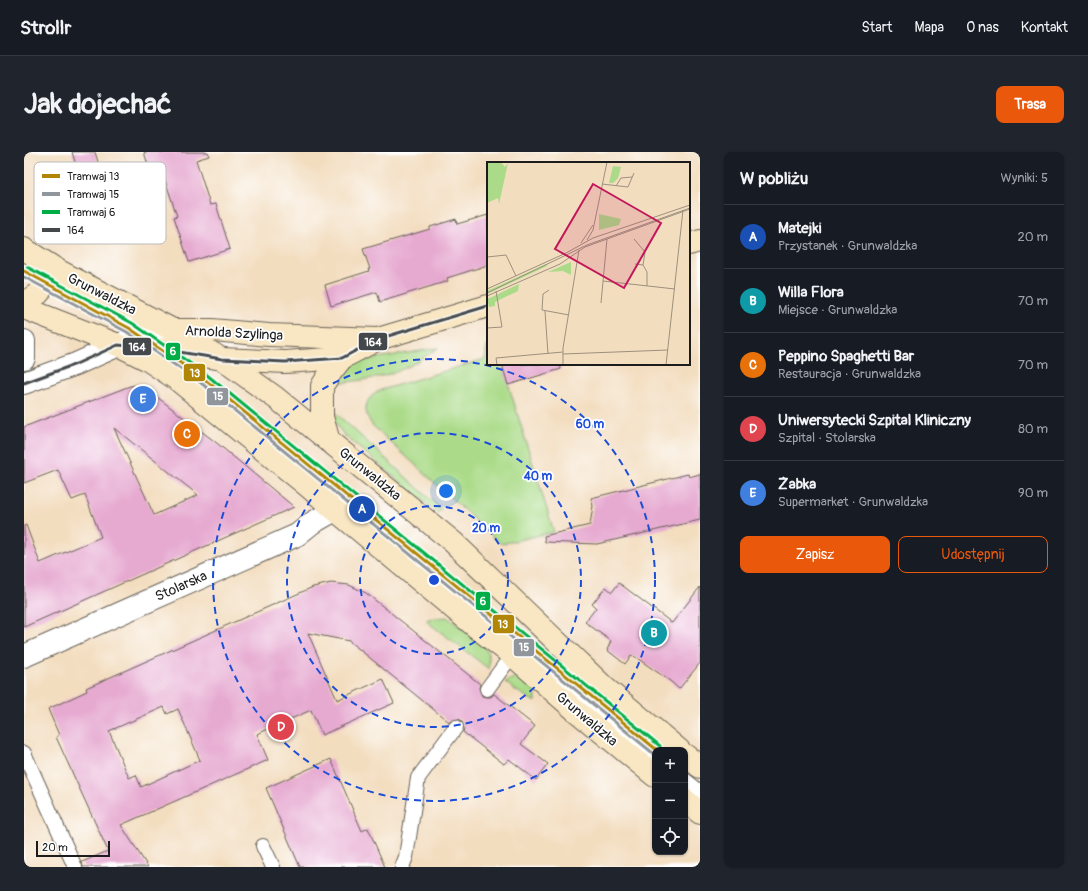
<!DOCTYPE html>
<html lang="pl">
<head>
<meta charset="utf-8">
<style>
	:root { --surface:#171b24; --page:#20242c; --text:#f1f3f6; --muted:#9ea1a6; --line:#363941; --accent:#ea580c }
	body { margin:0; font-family:Pangolin,sans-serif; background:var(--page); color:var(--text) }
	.controls { position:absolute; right:12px; bottom:12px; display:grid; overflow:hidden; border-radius:8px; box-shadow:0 1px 3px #0004 }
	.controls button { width:36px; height:36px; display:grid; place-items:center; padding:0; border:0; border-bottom:1px solid var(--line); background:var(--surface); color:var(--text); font:20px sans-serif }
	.scale { position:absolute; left:12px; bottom:10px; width:74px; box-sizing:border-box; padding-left:4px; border:2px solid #1c1c1c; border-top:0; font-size:11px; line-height:14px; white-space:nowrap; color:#1c1c1c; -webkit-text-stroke:3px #fff; paint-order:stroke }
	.you { position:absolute; left:422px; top:339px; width:14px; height:14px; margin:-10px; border:3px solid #fff; border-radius:50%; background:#1a73e8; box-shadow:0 0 0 6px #1a73e833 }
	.badge { display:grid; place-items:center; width:26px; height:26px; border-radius:50%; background:var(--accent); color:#fff; font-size:13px; font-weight:700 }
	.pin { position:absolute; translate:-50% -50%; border:2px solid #fff; box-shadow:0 1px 4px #0006 }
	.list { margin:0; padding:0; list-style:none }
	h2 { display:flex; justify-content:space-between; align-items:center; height:52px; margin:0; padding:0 16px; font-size:17px }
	h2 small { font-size:13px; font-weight:400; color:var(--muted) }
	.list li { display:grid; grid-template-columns:26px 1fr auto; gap:12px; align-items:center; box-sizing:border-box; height:64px; padding:0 16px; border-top:1px solid var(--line) }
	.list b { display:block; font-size:15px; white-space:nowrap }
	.list p { margin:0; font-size:13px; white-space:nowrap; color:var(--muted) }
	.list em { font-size:13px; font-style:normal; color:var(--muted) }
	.actions { display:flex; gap:8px; padding:12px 16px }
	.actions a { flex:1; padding:9px 0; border:1px solid var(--accent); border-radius:8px; text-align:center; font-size:14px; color:var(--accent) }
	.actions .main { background:var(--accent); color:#fff }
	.icon { flex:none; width:22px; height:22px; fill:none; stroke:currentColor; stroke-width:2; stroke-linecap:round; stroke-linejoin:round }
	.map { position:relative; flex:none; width:676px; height:715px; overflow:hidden; border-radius:8px }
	header { display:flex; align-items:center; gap:24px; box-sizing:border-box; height:56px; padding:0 20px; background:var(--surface); border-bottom:1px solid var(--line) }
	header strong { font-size:19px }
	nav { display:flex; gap:22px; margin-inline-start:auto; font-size:14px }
	.intro { display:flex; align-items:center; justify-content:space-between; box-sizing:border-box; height:96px; padding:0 24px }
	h1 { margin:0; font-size:28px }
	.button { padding:10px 18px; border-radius:8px; background:var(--accent); color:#fff; font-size:14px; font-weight:700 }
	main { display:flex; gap:24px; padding:0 24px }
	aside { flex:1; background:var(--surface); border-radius:8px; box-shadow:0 1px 3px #0004 }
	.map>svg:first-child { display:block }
	.green { fill:#abdb89; stroke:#647c52 }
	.building { fill:#e6a9d0; fill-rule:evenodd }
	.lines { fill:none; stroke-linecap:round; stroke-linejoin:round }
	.lane-casing { stroke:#676055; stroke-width:16 }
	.street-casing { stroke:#676055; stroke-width:24 }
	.secondary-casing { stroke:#676055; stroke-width:24 }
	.lane { stroke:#fff; stroke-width:14 }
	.street { stroke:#fff; stroke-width:22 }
	.secondary { stroke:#f9e7c3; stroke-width:22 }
	.bus-1-casing { stroke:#fff; stroke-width:6 }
	.bus-1 { stroke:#45484a; stroke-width:3 }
	.tram-1-casing { stroke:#fff; stroke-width:6 }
	.tram-2-casing { stroke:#fff; stroke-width:6 }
	.tram-3-casing { stroke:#fff; stroke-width:6 }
	.tram-1 { stroke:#b18506; stroke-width:3 }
	.tram-2 { stroke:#90969b; stroke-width:3 }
	.tram-3 { stroke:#00ad46; stroke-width:3 }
	.ring { fill:none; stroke:#1d4ed8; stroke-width:2; stroke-dasharray:7 5 }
	.labels { text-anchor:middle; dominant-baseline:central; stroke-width:3.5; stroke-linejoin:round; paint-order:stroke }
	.street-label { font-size:14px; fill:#1c1c1c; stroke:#fff }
	.inset-road { fill:none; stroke:#9d907e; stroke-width:1 }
	.view { fill:#c2185b; fill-opacity:0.15; stroke:#c2185b; stroke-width:2 }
	.inset-edge { fill:none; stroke:#1c1c1c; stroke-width:2 }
	.key { fill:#fff; stroke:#bbb; stroke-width:1 }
	.key-label { font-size:11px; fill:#1c1c1c }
	.centre { fill:#1d4ed8; stroke:#fff; stroke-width:2 }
	.ring-label { font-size:12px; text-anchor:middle; font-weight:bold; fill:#1d4ed8; stroke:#fff; stroke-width:3.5; stroke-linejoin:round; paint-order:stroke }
	.line-badge { stroke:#fff; stroke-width:1.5 }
	.badge-label { font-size:11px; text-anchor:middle; font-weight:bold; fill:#fff }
</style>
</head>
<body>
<header>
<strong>Strollr</strong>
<nav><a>Start</a><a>Mapa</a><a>O nas</a><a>Kontakt</a></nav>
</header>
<div class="intro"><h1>Jak dojechać</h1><a class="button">Trasa</a></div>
<main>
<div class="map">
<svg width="676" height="715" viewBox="0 0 676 715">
	<rect width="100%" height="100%" fill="#fff"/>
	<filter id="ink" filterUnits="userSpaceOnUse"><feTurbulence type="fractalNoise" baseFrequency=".025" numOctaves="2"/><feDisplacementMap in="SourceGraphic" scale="8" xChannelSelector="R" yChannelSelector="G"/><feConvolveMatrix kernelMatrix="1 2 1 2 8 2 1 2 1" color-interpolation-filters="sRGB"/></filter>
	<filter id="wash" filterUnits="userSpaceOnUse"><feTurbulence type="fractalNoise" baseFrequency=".012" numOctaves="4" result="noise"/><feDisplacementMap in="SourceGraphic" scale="16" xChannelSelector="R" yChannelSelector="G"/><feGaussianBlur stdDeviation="0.9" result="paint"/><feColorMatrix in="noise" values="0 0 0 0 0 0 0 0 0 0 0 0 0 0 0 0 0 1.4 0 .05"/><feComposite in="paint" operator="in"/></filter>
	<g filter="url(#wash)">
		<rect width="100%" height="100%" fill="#f3ddbf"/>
		<g class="green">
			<path d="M464 192V212H478L530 380 477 392 348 273C338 257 340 247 357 238L461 207 462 198Z"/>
			<path d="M414 196C404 202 395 209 385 214 362 226 335 229 310 231L321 218 335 209Z"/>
			<path d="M305 255 417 357 414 361 321 284 310 270Z"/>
			<path d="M423 465 459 493C465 501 466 508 465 517L402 469 404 467Z"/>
			<path d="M490 526C499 526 504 531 511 536L512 548 511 550 490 537 481 530Z"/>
		</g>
		<g id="blocks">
			<g class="building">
				<path d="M48 0H71L81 33 60 39Z"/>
				<path d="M120 0H184L185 4 172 8 186 53 192 52 206 97 165 110 150 65 153 64 138 19 127 23Z"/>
				<path d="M464 63V113L423 126 424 129 356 150 353 140 307 154 301 133 345 119 344 117H346L339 97 406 77V75L432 67 433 72Z"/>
				<path d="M478 212H536L537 217 484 233Z"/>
				<path d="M116 233 120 235 194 292 270 355 0 475V374L2 373 16 411 77 385 61 343 48 348 34 318 0 331V275L106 234ZM90 276 174 343 130 363Z"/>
				<path d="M664 322 665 325 676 322V368L573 392 521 390 520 384 566 373 569 354 567 346Z"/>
				<path d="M307 431 325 433 342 441 456 532 455 536 458 544 462 545H467L470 542 511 574 497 592 524 612 512 628 485 607 480 612 439 580 440 576 437 568 433 567 425 570 325 489 284 481 313 548 359 527 370 551 298 583 287 558 233 582 244 608 97 673 124 715H59L58 710 84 699 32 585 35 583 24 557 63 539 62 536 289 435ZM140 555 143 562 154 557 176 608 117 635 112 623 105 626 85 579Z"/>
				<path d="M595 431 648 471 676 435V511L655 537 646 529 610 504 609 505 607 504 601 512 583 498 587 489 561 470 572 456 568 452 582 435 588 440Z"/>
				<path d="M307 607 338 679 344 676 361 715H276L242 636Z"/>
			</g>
		</g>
	</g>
	<g filter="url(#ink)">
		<use href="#blocks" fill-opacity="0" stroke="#676055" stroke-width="1"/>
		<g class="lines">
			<g class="lane-casing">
				<g id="lane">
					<path d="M311 358 327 355 631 603"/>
					<path d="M463 537 488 503"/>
					<path d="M0 601 51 715"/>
					<path d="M661 628 676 640"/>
					<path d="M239 694 249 715"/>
					<path d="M378 715 382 705 394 626 432 575"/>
				</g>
			</g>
			<g class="street-casing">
				<g id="street">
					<path d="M0 189V206"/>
					<path d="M0 231 52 212 106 188 149 178"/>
					<path d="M0 504 273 383 288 371 311 358"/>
				</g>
			</g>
			<g class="secondary-casing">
				<g id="secondary">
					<path d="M665 92 676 89"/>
					<path d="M0 97 35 119 149 178 198 207 252 246 429 390 581 536 655 598"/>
					<path d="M0 151 15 141 20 132 14 107"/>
					<path d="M0 156 94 193 124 208 151 226 286 336 311 358 452 475 488 503 551 558 631 624"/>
					<path d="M150 178H188L245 183 353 187"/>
					<path d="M105 194 137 197 198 207 261 210 318 206 354 187 464 154"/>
					<path d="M305 289 298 265V234L307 220 318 206"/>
					<path d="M661 603 676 615"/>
					<path d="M661 648 676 661"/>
				</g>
			</g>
			<use href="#lane" class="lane"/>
			<use href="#street" class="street"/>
			<use href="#secondary" class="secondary"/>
			<g class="bus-1-casing">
				<path id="bus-1" d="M0 231 52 212 94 193 137 197 198 207 261 210 318 206 354 187 464 154"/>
			</g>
			<use href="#bus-1" class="bus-1"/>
			<g class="tram-1-casing">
				<path id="tram-1" d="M0 119 105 176 180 227 633 598"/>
			</g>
			<g class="tram-2-casing">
				<path id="tram-2" d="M0 125 103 180 177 231 630 602"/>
			</g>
			<g class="tram-3-casing">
				<path id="tram-3" d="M3 115 108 171 183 223 636 594"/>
			</g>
			<use href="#tram-1" class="tram-1"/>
			<use href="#tram-2" class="tram-2"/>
			<use href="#tram-3" class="tram-3"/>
		</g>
	</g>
	<g class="ring">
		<circle cx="410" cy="428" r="74"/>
		<circle cx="410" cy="428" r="147"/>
		<circle cx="410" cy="428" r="221"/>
	</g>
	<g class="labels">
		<g class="street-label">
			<text transform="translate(78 142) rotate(27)">Grunwaldzka</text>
			<text transform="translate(210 181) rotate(3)">Arnolda Szylinga</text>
			<text transform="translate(346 322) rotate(39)">Grunwaldzka</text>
			<text transform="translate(157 434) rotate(-24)">Stolarska</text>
			<text transform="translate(563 567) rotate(40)">Grunwaldzka</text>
		</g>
	</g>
	<g transform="translate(463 10)">
		<rect width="203" height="203" fill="#f3ddbf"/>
		<path d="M0 0H14L18 5 21 1 12 42 11 36 0 41ZM126 4 134 5 131 16 126 21H122ZM112 52 134 57 132 63 112 68ZM84 100V113L76 109 61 110ZM59 102 60 104 0 132V129ZM32 122 31 129 8 140V144L2 145 0 137 5 135 6 139 5 135Z" fill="#abdb89"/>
		<path class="inset-road" d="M115 22 141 25 147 11M129 24 134 16 145 15M147 77 158 90 156 103 148 102M100 78 106 68 120 0M94 81 106 63M0 95 19 93 29 114M156 103 160 110V124M116 119 188 127M0 127 79 91 106 76 203 43M62 128 56 132 55 148 82 153M0 131 100 83 203 46M0 134 73 102 98 85 203 47M114 141 120 77M58 149 61 192M0 166 15 165 9 129M76 192 181 188M10 203 9 196 76 190M76 203V186L92 88M179 203 196 48"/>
		<path class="view" d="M106 22 174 61 137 126 68 87Z"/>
		<rect width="203" height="203" class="inset-edge"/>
	</g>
	<rect x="10" y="10" width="132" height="82" rx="6" class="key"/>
	<rect x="18" y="22" width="18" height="4" fill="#b18506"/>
	<rect x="18" y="40" width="18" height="4" fill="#90969b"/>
	<rect x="18" y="58" width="18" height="4" fill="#00ad46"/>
	<rect x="18" y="76" width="18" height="4" fill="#45484a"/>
	<g class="key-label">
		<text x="43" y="28">Tramwaj 13</text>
		<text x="43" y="46">Tramwaj 15</text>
		<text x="43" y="64">Tramwaj 6</text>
		<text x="43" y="82">164</text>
	</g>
	<circle cx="410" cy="428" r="6" class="centre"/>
	<g class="ring-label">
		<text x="566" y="276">60 m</text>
		<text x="514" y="328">40 m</text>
		<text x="462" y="380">20 m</text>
	</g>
	<g class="line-badge">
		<rect x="334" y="180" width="30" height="19" rx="4" fill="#45484a"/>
		<rect x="98" y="185" width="30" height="19" rx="4" fill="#45484a"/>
		<rect x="141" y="190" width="16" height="19" rx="4" fill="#00ad46"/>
		<rect x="159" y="211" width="23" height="19" rx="4" fill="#b18506"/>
		<rect x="182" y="235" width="23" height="19" rx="4" fill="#90969b"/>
		<rect x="451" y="439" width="16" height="20" rx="4" fill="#00ad46"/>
		<rect x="468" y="462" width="23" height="20" rx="4" fill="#b18506"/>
		<rect x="489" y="486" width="22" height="19" rx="4" fill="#90969b"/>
	</g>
	<g class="badge-label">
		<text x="349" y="194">164</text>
		<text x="113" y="199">164</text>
		<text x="149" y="203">6</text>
		<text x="171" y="225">13</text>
		<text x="194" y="248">15</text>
		<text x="459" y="453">6</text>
		<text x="479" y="476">13</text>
		<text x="500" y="499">15</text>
	</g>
</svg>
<div class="controls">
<button>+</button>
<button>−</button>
<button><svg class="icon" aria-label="locate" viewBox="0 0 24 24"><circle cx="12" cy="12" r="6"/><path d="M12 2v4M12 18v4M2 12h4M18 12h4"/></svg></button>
</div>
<div class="scale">20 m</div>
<div class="you"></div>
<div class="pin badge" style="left:338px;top:357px;background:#1a4fb4">A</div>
<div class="pin badge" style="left:630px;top:481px;background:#0f9aa8">B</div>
<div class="pin badge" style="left:163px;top:282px;background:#e8710a">C</div>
<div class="pin badge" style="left:257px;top:575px;background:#e0444e">D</div>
<div class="pin badge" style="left:119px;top:247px;background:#3f7fe0">E</div>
</div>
<aside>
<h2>W pobliżu<small>Wyniki: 5</small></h2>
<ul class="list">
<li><span class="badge" style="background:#1a4fb4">A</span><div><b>Matejki</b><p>Przystanek · Grunwaldzka</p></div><em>20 m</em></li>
<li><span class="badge" style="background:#0f9aa8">B</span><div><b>Willa Flora</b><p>Miejsce · Grunwaldzka</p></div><em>70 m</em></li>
<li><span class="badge" style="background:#e8710a">C</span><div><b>Peppino Spaghetti Bar</b><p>Restauracja · Grunwaldzka</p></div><em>70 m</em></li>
<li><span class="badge" style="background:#e0444e">D</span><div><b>Uniwersytecki Szpital Kliniczny</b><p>Szpital · Stolarska</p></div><em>80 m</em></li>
<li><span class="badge" style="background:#3f7fe0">E</span><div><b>Żabka</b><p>Supermarket · Grunwaldzka</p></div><em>90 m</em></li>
</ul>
<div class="actions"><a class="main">Zapisz</a><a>Udostępnij</a></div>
</aside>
</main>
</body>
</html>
